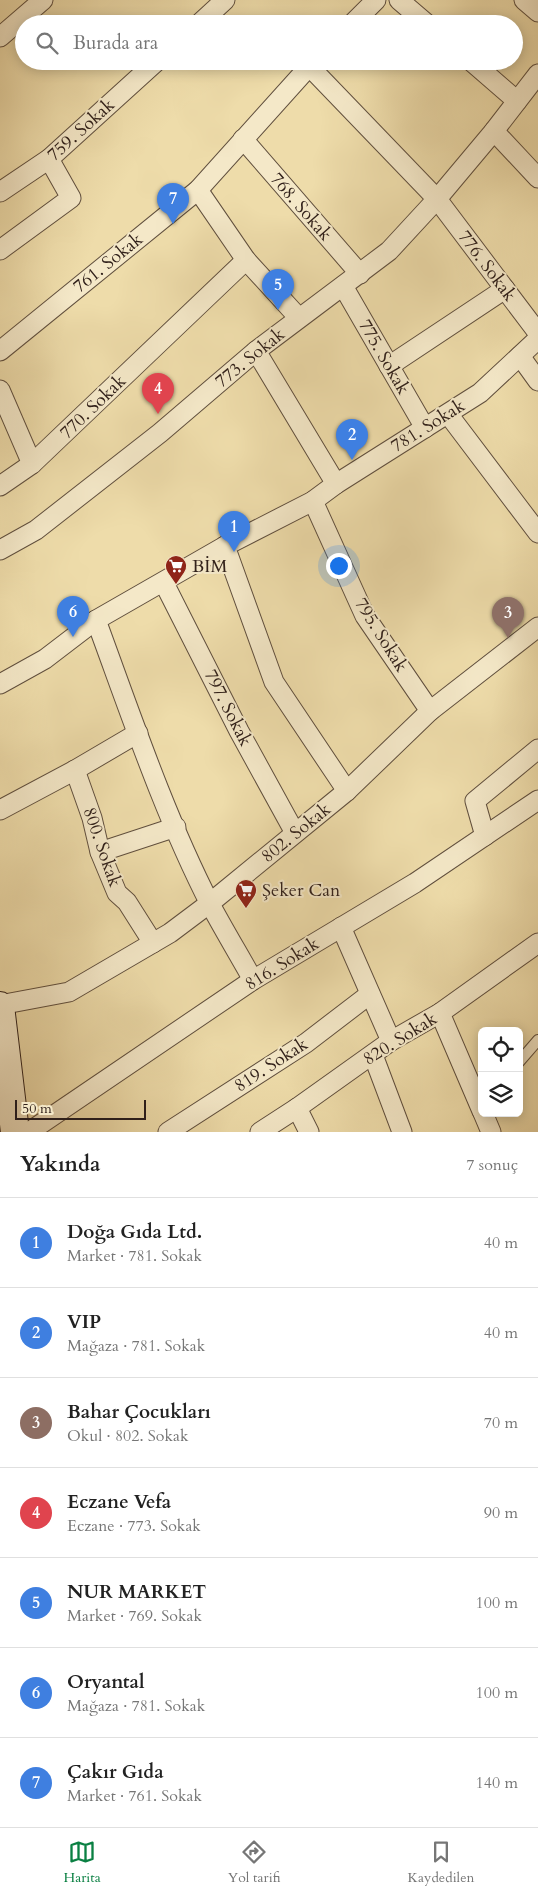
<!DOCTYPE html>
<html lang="tr">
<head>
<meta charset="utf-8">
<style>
	:root { --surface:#fff; --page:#f6f6f6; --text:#222; --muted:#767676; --line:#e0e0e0; --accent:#0b8043 }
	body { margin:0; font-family:Cardo,serif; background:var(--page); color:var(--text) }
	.controls { position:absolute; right:15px; bottom:15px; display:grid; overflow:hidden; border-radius:8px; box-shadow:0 2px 12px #0003 }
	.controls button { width:45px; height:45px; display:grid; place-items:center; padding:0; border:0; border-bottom:1px solid var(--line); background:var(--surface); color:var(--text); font:25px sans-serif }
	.scale { position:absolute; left:15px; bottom:12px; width:131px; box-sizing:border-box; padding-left:5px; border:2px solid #30201a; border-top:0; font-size:14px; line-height:18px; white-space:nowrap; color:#30201a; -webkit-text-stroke:4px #f4e8c8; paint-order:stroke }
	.you { position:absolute; left:338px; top:565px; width:18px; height:18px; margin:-12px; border:4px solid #fff; border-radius:50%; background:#1a73e8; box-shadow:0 0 0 8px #1a73e833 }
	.badge { display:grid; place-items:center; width:32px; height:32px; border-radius:50%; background:var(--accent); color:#fff; font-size:16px; font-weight:700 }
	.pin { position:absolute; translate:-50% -41px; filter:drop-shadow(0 1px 2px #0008) }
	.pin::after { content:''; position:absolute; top:26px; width:18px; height:15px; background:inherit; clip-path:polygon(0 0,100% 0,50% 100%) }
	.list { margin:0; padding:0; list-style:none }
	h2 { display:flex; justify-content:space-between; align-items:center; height:65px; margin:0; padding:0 20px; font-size:21px }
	h2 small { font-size:16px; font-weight:400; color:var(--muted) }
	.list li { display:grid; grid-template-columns:32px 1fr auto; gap:15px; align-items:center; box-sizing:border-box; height:90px; padding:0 20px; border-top:1px solid var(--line) }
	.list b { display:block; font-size:19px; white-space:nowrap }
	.list p { margin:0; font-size:16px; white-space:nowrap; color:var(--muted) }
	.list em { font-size:16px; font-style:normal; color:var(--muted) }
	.icon { flex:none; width:28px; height:28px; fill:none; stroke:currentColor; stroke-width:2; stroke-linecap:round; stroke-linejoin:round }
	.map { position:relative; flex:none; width:538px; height:1132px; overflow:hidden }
	.search { position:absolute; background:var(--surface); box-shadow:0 2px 12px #0003; left:15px; right:15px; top:15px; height:55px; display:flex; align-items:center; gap:12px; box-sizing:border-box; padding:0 18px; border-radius:28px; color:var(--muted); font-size:19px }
	.sheet { height:695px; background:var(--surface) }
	nav { display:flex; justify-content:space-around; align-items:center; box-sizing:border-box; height:70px; border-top:1px solid var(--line); background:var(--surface); font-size:14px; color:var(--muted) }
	nav a { display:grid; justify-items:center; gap:2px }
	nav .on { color:var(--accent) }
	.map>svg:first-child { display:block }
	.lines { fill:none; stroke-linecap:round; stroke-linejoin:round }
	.lane-casing { stroke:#604f3e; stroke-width:12 }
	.street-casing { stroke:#604f3e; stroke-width:21 }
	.secondary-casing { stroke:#30201a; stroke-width:30 }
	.lane { stroke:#f4e8c8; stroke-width:10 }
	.street { stroke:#f4e8c8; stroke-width:19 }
	.secondary { stroke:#f4e8c8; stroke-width:28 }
	.labels { text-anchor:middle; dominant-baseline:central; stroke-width:4; stroke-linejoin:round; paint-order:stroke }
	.street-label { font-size:18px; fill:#30201a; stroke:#f4e8c8 }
	.poi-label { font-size:18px; fill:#30201a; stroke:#f4e8c8; text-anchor:start }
</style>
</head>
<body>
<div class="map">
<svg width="538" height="1132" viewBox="0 0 538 1132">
	<rect width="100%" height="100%" fill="#eedcaa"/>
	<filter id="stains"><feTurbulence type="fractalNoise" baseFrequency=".004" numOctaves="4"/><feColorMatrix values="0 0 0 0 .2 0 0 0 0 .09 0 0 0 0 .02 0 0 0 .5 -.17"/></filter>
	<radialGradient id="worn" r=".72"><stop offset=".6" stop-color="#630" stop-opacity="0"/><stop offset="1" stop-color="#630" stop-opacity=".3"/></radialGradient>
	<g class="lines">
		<g class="lane-casing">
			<path id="lane" d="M519 1062 538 1040"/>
		</g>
		<g class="street-casing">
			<g id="street">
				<path d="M399 0 427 24"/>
				<path d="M524 0 538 12"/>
				<path d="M199 24 225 0"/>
				<path d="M352 24 376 0"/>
				<path d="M0 37 43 0"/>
				<path d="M471 61 517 101"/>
				<path d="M309 66 437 199 538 333"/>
				<path d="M494 131 538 178"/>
				<path d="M243 139 360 274"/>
				<path d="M198 190 246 260 299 318"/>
				<path d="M0 192 49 159 157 61"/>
				<path d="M0 250 71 198 49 159"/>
				<path d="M343 286 425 428"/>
				<path d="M0 351 198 190 314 61"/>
				<path d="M256 351 336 484"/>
				<path d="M520 356 538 381"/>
				<path d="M389 366 505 289"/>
				<path d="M0 390 32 464"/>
				<path d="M448 414 538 533"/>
				<path d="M0 486 32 464 246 260"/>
				<path d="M313 501 365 616 430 711"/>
				<path d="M225 546 274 682 347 791"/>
				<path d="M0 550 36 530 160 433 256 351 389 251 437 199 494 131 538 74"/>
				<path d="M164 583 239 731 295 833"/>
				<path d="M96 620C131 715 164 814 210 904 224 930 239 955 253 980"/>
				<path d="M0 684 45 659 96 620 225 546 313 501 336 484 480 393 538 339"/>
				<path d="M75 770 92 818 100 852 117 893 127 902 153 943"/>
				<path d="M0 810 75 770 138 733"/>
				<path d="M485 836 475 801 538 749"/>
				<path d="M100 852 176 827"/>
				<path d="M341 927 391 1041"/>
				<path d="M0 1005 69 992 170 933 210 903 347 791 430 711 538 627"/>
				<path d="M440 1013 482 1111"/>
				<path d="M373 1055 402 1132"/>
				<path d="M297 1108 309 1132"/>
				<path d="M483 1113 491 1132"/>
				<path d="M29 1132 253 980 415 883 538 800"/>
				<path d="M168 1132 306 1043 370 994"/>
				<path d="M260 1132 297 1108 391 1041 440 1013 538 943"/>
			</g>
		</g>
		<g class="secondary-casing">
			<path id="secondary" d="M0 1006 15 1132"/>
		</g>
		<use href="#lane" class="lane"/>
		<use href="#street" class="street"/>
		<use href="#secondary" class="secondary"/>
	</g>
	<defs>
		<g id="supermarket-pin" transform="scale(1.125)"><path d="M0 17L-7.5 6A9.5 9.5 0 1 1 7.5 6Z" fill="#8f2418" stroke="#f4e8c8"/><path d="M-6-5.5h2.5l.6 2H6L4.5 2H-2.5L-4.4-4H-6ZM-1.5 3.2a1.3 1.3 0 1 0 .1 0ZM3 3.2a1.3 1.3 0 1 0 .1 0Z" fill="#fff"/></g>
	</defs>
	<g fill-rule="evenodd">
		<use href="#supermarket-pin" x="176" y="566"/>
		<use href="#supermarket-pin" x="246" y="890"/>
	</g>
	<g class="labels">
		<g class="street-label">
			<text transform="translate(81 130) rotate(-42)">759. Sokak</text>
			<text transform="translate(301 207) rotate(49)">768. Sokak</text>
			<text transform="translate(108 263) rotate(-39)">761. Sokak</text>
			<text transform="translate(487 266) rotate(53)">776. Sokak</text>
			<text transform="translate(384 357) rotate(60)">775. Sokak</text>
			<text transform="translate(250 358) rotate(-39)">773. Sokak</text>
			<text transform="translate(93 407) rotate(-44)">770. Sokak</text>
			<text transform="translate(428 426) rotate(-32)">781. Sokak</text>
			<text transform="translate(381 635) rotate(58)">795. Sokak</text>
			<text transform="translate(228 708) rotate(63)">797. Sokak</text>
			<text transform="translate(296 833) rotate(-39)">802. Sokak</text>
			<text transform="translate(102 847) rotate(71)">800. Sokak</text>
			<text transform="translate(282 964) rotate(-32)">816. Sokak</text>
			<text transform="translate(400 1039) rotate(-32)">820. Sokak</text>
			<text transform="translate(271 1065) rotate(-33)">819. Sokak</text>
		</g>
		<g class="poi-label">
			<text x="192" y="566">BİM</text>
			<text x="262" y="890">Şeker Can</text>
		</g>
	</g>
	<rect width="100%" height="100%" filter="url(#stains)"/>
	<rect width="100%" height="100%" fill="url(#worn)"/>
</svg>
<div class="controls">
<button><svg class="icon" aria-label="locate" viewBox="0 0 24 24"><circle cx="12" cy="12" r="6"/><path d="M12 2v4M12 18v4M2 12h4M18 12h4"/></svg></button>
<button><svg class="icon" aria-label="layers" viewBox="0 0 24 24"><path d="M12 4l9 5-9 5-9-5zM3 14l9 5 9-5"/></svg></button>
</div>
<div class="scale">50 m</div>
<div class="you"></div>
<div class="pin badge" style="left:234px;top:552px;background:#3f7fe0">1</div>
<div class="pin badge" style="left:352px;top:460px;background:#3f7fe0">2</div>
<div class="pin badge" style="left:508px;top:638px;background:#8d6e63">3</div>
<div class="pin badge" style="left:158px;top:414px;background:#e0444e">4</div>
<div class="pin badge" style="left:278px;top:310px;background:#3f7fe0">5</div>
<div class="pin badge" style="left:73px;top:637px;background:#3f7fe0">6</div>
<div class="pin badge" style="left:173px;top:224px;background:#3f7fe0">7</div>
<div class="search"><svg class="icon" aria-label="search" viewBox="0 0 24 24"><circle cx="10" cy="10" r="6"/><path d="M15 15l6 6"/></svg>Burada ara</div>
</div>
<section class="sheet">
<h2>Yakında<small>7 sonuç</small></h2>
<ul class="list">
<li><span class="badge" style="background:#3f7fe0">1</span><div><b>Doğa Gıda Ltd.</b><p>Market · 781. Sokak</p></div><em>40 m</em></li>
<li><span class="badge" style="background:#3f7fe0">2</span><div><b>VIP</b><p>Mağaza · 781. Sokak</p></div><em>40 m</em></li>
<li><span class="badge" style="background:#8d6e63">3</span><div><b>Bahar Çocukları</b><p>Okul · 802. Sokak</p></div><em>70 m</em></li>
<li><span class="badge" style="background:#e0444e">4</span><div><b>Eczane Vefa</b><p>Eczane · 773. Sokak</p></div><em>90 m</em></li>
<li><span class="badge" style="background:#3f7fe0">5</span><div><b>NUR MARKET</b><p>Market · 769. Sokak</p></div><em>100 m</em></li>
<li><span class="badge" style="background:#3f7fe0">6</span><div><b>Oryantal</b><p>Mağaza · 781. Sokak</p></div><em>100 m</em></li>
<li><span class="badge" style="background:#3f7fe0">7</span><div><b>Çakır Gıda</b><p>Market · 761. Sokak</p></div><em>140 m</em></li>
</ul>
</section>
<nav>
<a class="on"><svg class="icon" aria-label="map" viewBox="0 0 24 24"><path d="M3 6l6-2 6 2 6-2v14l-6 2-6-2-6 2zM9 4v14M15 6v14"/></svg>Harita</a>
<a><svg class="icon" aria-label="directions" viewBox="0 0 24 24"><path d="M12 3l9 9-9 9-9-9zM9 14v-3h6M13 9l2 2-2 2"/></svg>Yol tarifi</a>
<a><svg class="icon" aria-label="saved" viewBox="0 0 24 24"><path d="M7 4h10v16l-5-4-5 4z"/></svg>Kaydedilen</a>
</nav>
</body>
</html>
